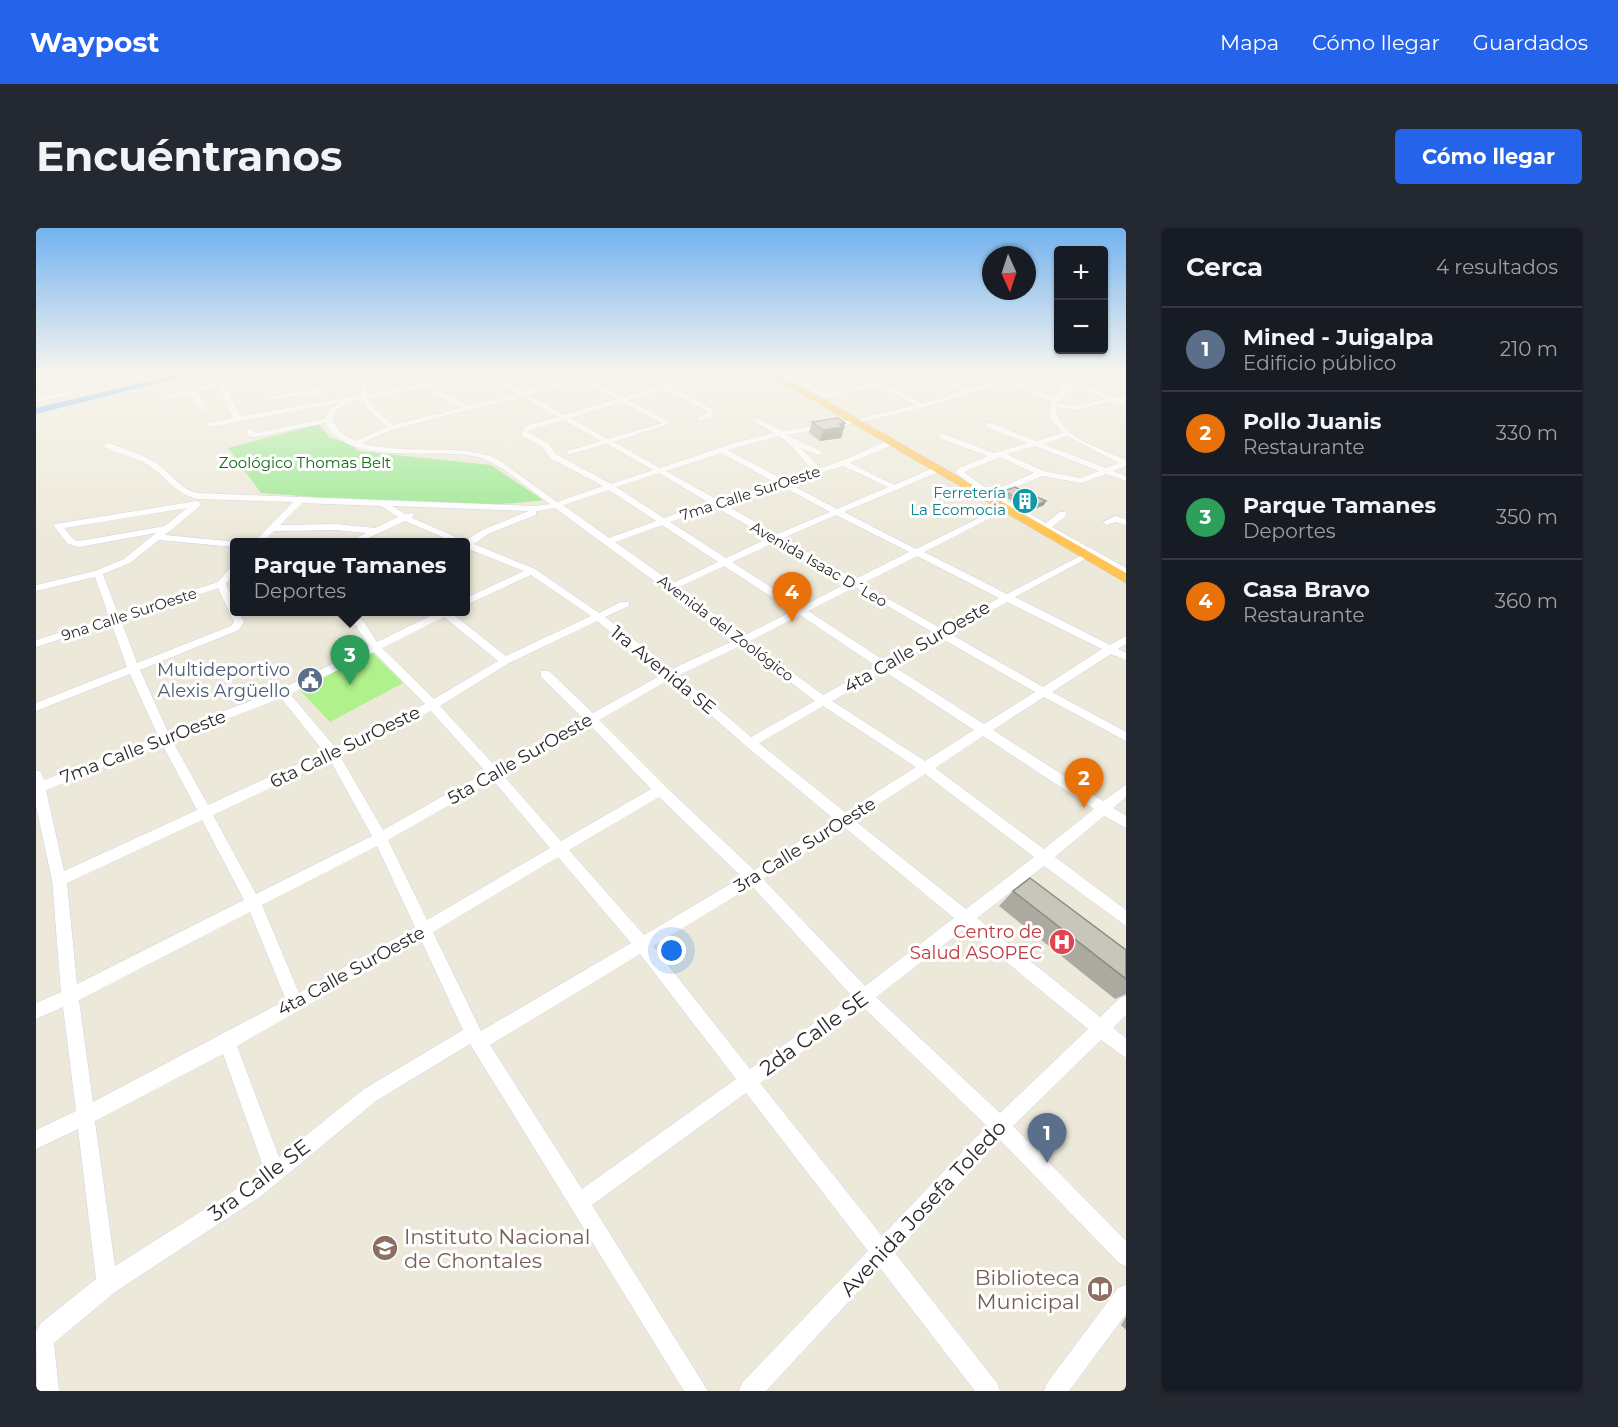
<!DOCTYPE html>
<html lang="es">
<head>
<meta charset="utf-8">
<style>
	:root { --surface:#171b24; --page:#242831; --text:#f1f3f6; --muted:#9ea1a6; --line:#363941; --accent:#2563eb }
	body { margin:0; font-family:Montserrat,sans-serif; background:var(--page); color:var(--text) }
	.controls { position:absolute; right:18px; top:18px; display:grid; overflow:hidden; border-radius:6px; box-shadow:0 2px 4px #0004 }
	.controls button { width:54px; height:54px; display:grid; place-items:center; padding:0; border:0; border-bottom:2px solid var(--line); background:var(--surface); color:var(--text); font:30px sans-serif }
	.compass { position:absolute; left:946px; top:18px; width:54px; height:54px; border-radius:50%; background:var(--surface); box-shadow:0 2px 4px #0004; rotate:177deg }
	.you { position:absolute; left:636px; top:723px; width:21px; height:21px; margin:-15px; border:4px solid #fff; border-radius:50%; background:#1a73e8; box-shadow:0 0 0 9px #1a73e833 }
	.badge { display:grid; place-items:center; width:39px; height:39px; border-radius:50%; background:var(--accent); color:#fff; font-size:20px; font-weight:700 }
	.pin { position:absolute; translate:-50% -50px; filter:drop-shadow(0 2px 3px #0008) }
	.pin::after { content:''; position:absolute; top:32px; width:21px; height:18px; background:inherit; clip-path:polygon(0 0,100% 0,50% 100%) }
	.popup { position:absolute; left:194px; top:310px; width:240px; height:78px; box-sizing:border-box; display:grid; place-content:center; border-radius:6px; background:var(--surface); filter:drop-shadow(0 2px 4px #0005); font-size:20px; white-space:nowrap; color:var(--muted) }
	.popup b { font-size:22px; color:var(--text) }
	.popup::after { content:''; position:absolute; left:50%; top:100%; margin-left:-12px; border:12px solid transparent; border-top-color:var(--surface) }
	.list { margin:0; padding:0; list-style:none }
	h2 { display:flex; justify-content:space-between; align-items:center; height:78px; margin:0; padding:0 24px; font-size:26px }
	h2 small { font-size:20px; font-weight:400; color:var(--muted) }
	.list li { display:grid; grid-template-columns:39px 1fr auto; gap:18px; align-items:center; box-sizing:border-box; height:84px; padding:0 24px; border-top:2px solid var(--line) }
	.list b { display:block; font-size:22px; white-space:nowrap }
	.list p { margin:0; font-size:20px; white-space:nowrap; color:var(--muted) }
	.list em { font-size:20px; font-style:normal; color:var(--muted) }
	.map { position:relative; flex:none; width:1090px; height:1163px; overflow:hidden; border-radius:6px }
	header { display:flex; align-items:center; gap:36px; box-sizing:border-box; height:84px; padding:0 30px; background:var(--accent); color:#fff }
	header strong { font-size:28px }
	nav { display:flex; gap:33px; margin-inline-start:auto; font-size:21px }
	.intro { display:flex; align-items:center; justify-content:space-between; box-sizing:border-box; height:144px; padding:0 36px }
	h1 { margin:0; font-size:42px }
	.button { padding:15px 27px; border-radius:6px; background:var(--accent); color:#fff; font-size:21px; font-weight:700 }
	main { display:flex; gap:36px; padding:0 36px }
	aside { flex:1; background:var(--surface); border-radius:6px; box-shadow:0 2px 4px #0004 }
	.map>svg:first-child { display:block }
	.green { fill:#9be991 }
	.pitch { fill:#aff18b }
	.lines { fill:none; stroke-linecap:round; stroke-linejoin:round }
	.river { fill:#63aff9; fill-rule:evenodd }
	.minor-casing { stroke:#d0cfe4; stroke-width:1 }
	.highway-casing { stroke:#ccc; stroke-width:1 }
	.minor { fill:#fff; fill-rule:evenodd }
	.highway { fill:#ffc453; fill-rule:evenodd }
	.wall { fill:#acaaa0 }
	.shaded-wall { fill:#8c8b82 }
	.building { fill:#c8c6ba; stroke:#8c8b82; stroke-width:1.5 }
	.labels { text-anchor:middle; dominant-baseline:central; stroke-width:6; stroke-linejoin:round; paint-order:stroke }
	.far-park-label { font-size:15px; fill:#136d15; stroke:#fff }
	.far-culture-label { font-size:15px; fill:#0d838f; stroke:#fff; text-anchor:end }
	.far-street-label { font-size:15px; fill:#292929; stroke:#fff }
	.street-label { font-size:18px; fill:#292929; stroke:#fff }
	.service-label { font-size:18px; fill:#4e5e75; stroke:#fff; text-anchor:end }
	.health-label { font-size:18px; fill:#be3a42; stroke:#fff; text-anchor:end }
	.near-street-label { font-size:21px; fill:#292929; stroke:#fff }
	.near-education-label { font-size:21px; fill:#785e54; stroke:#fff; text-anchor:start }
</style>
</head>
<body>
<header>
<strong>Waypost</strong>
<nav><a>Mapa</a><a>Cómo llegar</a><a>Guardados</a></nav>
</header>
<div class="intro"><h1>Encuéntranos</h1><a class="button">Cómo llegar</a></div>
<main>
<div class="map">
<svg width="1090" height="1163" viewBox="0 0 1090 1163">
	<rect width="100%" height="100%" fill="#ede9da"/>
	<path class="green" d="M282 196 294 210 314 215 322 223 455 237 507 272C419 284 315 271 225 265L192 220Z"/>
	<path class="pitch" d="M335 423 367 455 294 494 261 459Z"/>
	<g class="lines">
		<path class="river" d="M155 143H169L0 186V180Z"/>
		<g class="minor-casing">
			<g id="minor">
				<path d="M13 143H24L0 150V146Z"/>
				<path d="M27 143H33L45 161 33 167 0 174V170L29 164 39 159Z"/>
				<path d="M224 143H235L188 156 204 188 325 167 323 147 319 143H326L329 147 331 166 383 157 369 149 365 143H371C389 168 430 143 450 143L487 164 539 149 528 143H536L587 169 623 158 571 143C590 143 612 148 630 156L674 143H684L635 159 677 181 676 189 664 192 660 190 670 186 671 183 629 161 592 172 636 195 578 214 624 240 701 214 738 205 719 194 718 192 722 190 746 203 821 191 880 177 841 158 779 172V170L785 168 749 147 751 144 791 166 836 155 814 143H822L843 154 881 143H897L894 145 932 161 962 152 943 143H952L1017 169 1027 159 993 143H1001L1031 156 1033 152 1061 144 1090 143V146L1061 147 1042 154 1078 169 1090 168V172H1087L1090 174V178L1076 173 1041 182 1020 179C1019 208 1068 222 1090 232V238L1077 243 1090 248V253L1070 246 1045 255 1006 248 961 267 1010 295 1024 284H1030V288L1016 299 1090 340V345H1085L1055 328 979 369 1074 417 1090 408V416L1082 421 1090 425V432L1075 426 1016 464 1090 504V513L1008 469 957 502 1067 573 1090 557V569L1077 580 1090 588V600L1068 588 1019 629 1090 682V698L1008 638 941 690 1064 789 1084 770 1090 768V787L1077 800 1090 810V830L1065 812 977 898 1090 1013V1038L1083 1035 964 912 859 1025 961 1155 964 1163H939L844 1040 730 1163H703L706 1155 832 1023 710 865 556 977 672 1163H648L434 816 340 873 224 969 79 1064 18 1115 23 1163H1L0 1104 5 1095 60 1051 42 901 0 921V902L40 883 27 779 0 791V775L25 764 16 652 0 578V542L5 544 8 552 122 508 94 446 0 483V475L91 439 75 395 0 419V412L73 389 59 349 0 363V357L59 343 88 331 120 305 43 319 32 316 18 298 19 296 161 273 165 276 164 278 129 307 202 314H198V319L123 312 94 335 67 346 82 386 182 354 195 339 198 338V346L190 356 198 374V384H203L208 394 203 402 104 442 132 504 243 462 333 418 320 398 306 384H316L328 394 341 414 402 384H414L470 428 555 388 495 347 430 377V370L488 343 430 320V314H418L369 293 324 314H313L330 305 300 302 238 303 227 314H218L257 274 161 271C136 264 131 248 110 236 97 228 79 226 66 217L73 215C89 221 106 226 120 235 135 245 143 260 161 265L499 278 514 276C494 262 467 237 445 230 402 217 315 242 289 195L221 209H214L210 203 214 201 221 205 289 191 294 182 303 175 175 199 171 197 172 195 197 190 183 158 158 164 164 168 170 181 167 183C160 180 161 171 151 166L128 172 125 170 182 153ZM448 147 481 166 434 179 395 158ZM887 147 926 163 887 176 848 156ZM544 152 580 171 528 187 492 167ZM968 154 1015 173 1014 189 1026 205 1000 213 956 195H950V199L992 215 958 225 909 206H903V210L951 228 921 241 920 245 948 267 947 271 954 270 967 278 880 321 808 284 905 243V239H899L858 257 814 235 859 216V212H853L805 233 784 240 765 220 782 227H785V223L751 207 821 195 886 180ZM1038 157 1070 171 1041 178 1021 175ZM388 160 427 180 357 197 339 181 332 170ZM486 168 522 189 489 198 485 207 506 219 514 230 567 258 521 274 460 230C416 214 370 228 326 215L358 201ZM326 171 334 184 351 199 319 213 304 204 296 191C301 178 313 173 326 171ZM586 174 626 195 572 211 534 190ZM527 192 565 213 531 223V227L571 216 617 242 575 256 520 226 512 215 492 204 495 202ZM743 208C757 217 765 231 777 242L746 251 692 222ZM1031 208 1083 235 1070 240 1007 216ZM999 218 1063 243 1044 250 1007 243 971 226ZM685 225 738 254 680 271 630 243ZM964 229 998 245 955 264 928 244ZM807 238 852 259 801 281 752 255ZM623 245 672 274 628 290 580 259ZM744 257 794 284 741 306 686 275ZM573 262 620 293 573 310 527 277ZM266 275 345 278 362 289 339 300 300 296 244 297ZM356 278 493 283 446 302 429 313 376 290 378 287 377 285 369 286ZM678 278 733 310 690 330 634 294ZM151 280 129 298 43 313 38 312 28 300ZM519 280 699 412 636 441 569 389 593 378V374H585L563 385 499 341 438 316 452 306 500 287V283ZM972 281 1004 299 1002 302 1003 304 1011 303 1050 325 971 366 888 324ZM800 287 873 324 819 351 747 310ZM626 297 682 334 637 355 579 314ZM740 314 811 355 765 379 696 334ZM881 328 963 370 906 401 826 356ZM688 338 757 383 707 408 643 359ZM819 359 898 405 849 433 772 383ZM182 360 198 394 195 398 101 435 85 392ZM971 374 1066 421 1007 459 913 405ZM764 387 840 438 787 467 714 413ZM408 389 462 433 398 471 346 420ZM561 393 627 446 557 485 513 443H505V449L547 490 460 539 404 478 473 435ZM905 410 999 464 948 496 857 438ZM706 417 779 473 715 509 643 447ZM338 424 389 476 299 519 254 466ZM848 443 938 502 889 533 796 473ZM634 451 710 518 798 591 718 642 629 558 563 492ZM245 470 288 524 172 577 136 512ZM787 478 880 539 809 584 723 515ZM395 483 450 544 347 602 304 528ZM554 497 615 561 525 613 467 547ZM947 508 1058 581 1008 621 899 540ZM126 516 161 582 28 643 10 562ZM294 532 336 608 220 666 177 587ZM889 546 998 629 930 681 818 592ZM457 552 514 620 391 692 352 612ZM623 569 706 649 608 707 533 622ZM166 592 208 672 41 756 31 655ZM808 599 918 690 829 758 727 651ZM341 618 379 699 263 765 226 677ZM522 629 595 715 445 803 397 704ZM716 658 816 768 714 841 617 718ZM214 684 250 772 57 874 43 772ZM929 700 1052 801 964 885 840 769ZM385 712 427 802 328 861 243 929 201 818ZM604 726 700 851 546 961 454 817ZM827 779 951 898 846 1008 724 855ZM187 826 228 941 210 955 79 1038 59 893Z"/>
				<path d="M245 143H253L287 165 284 167 279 165 224 174V172L274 161 260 153 232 158V156L256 150Z"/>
				<path d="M1079 288 1090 291V297L1079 294 1071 297 1067 294Z"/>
				<path d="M1090 1057V1086L1033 1163H1008L1011 1155 1082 1060Z"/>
			</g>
		</g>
		<g class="highway-casing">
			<path id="highway" d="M720 143H732L784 169 1090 345V355L778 173Z"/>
		</g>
		<use href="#minor" class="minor"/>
		<use href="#highway" class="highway"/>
	</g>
	<g class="wall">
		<path d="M776 194 808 199 805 210 784 213 773 205Z"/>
		<path d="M968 263 1008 277 994 283 966 267Z"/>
		<path d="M977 663 1090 722V766L1079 771 963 678Z"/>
		<path d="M1090 1089V1102L1085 1097Z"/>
	</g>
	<g class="shaded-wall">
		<path d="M809 195 805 210 784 213 787 202 803 196Z"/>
		<path d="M1010 273 1008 277 994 283 996 279Z"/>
	</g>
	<g class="building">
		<path d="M802 190 809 195 803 196 808 199 787 202 776 194Z"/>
		<path d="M979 259 1010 273 996 279 968 263Z"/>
		<path d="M994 650 1090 722V751L977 663Z"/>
	</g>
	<linearGradient id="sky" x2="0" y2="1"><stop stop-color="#73b2ef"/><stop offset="0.47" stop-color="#f7f5ee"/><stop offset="1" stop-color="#f7f5ee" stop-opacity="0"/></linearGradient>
	<rect width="1090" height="306" fill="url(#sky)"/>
	<defs>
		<g id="building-disc" transform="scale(1.35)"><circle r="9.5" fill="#0f9aa8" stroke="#fff"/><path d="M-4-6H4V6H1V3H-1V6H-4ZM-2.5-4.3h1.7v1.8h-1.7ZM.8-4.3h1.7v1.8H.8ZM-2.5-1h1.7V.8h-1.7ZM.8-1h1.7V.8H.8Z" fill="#fff"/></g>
		<g id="civic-disc" transform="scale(1.35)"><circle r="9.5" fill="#5c6f8a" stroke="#fff"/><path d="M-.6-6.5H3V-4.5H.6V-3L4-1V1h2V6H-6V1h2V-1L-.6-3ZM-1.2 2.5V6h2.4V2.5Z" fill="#fff"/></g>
		<g id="hospital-disc" transform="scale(1.35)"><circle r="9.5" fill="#e0444e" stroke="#fff"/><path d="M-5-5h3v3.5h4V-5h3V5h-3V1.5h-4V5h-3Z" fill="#fff"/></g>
		<g id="university-disc" transform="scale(1.35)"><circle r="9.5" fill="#8d6e63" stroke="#fff"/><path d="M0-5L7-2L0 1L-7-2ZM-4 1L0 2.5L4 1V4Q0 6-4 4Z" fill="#fff"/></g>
		<g id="library-disc" transform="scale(1.35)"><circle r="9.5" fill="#8d6e63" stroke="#fff"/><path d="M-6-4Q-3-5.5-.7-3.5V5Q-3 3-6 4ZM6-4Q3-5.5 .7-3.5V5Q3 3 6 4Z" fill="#fff"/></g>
	</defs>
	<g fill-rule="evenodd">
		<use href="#building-disc" x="989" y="273"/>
		<use href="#civic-disc" x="274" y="452"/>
		<use href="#hospital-disc" x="1026" y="714"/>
		<use href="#university-disc" x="349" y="1020"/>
		<use href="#library-disc" x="1064" y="1061"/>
	</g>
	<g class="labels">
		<g class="far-park-label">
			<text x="269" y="234">Zoológico Thomas Belt</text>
		</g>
		<g class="far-culture-label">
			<text x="970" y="264">Ferretería<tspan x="970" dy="17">La Ecomocia</tspan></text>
		</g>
		<g class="far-street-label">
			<text transform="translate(714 265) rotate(-18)">7ma Calle SurOeste</text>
			<text transform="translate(783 336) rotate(30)">Avenida Isaac D´Leo</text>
			<text transform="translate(93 386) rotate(-18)">9na Calle SurOeste</text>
			<text transform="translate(690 400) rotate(37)">Avenida del Zoológico</text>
		</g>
		<g class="street-label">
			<text transform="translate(881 419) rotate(-30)">4ta Calle SurOeste</text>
			<text transform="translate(627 442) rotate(39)">1ra Avenida SE</text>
			<text transform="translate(107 519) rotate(-21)">7ma Calle SurOeste</text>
			<text transform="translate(309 519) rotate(-26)">6ta Calle SurOeste</text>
			<text transform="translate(484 531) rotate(-30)">5ta Calle SurOeste</text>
			<text transform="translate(769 617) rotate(-32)">3ra Calle SurOeste</text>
			<text transform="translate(315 743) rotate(-29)">4ta Calle SurOeste</text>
		</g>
		<g class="service-label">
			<text x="254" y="442">Multideportivo<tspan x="254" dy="21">Alexis Argüello</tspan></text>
		</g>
		<g class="health-label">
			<text x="1006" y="704">Centro de<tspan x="1006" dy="21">Salud ASOPEC</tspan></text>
		</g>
		<g class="near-street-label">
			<text transform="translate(778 805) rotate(-36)">2da Calle SE</text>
			<text transform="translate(223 952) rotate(-37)">3ra Calle SE</text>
			<text transform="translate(887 980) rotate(-47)">Avenida Josefa Toledo</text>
		</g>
		<g class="near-education-label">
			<text x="368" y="1008">Instituto Nacional<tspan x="368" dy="24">de Chontales</tspan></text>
			<text x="1044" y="1049" text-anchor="end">Biblioteca<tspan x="1044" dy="24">Municipal</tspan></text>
		</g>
	</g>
</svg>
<div class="controls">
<button>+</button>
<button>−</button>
</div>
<svg class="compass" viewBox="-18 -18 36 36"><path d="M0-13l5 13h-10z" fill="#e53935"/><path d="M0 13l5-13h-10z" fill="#9ea1a6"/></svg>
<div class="you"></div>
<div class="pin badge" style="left:1011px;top:935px;background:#5c6f8a">1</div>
<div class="pin badge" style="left:1048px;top:580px;background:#e8710a">2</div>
<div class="pin badge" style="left:314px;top:457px;background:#2e9e5b">3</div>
<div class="popup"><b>Parque Tamanes</b>Deportes</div>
<div class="pin badge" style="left:756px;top:394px;background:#e8710a">4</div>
</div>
<aside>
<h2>Cerca<small>4 resultados</small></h2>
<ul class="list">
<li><span class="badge" style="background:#5c6f8a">1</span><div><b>Mined - Juigalpa</b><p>Edificio público</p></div><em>210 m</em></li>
<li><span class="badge" style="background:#e8710a">2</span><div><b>Pollo Juanis</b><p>Restaurante</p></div><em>330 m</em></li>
<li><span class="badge" style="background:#2e9e5b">3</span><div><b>Parque Tamanes</b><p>Deportes</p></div><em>350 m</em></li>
<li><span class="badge" style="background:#e8710a">4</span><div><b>Casa Bravo</b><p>Restaurante</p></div><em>360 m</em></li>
</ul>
</aside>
</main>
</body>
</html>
